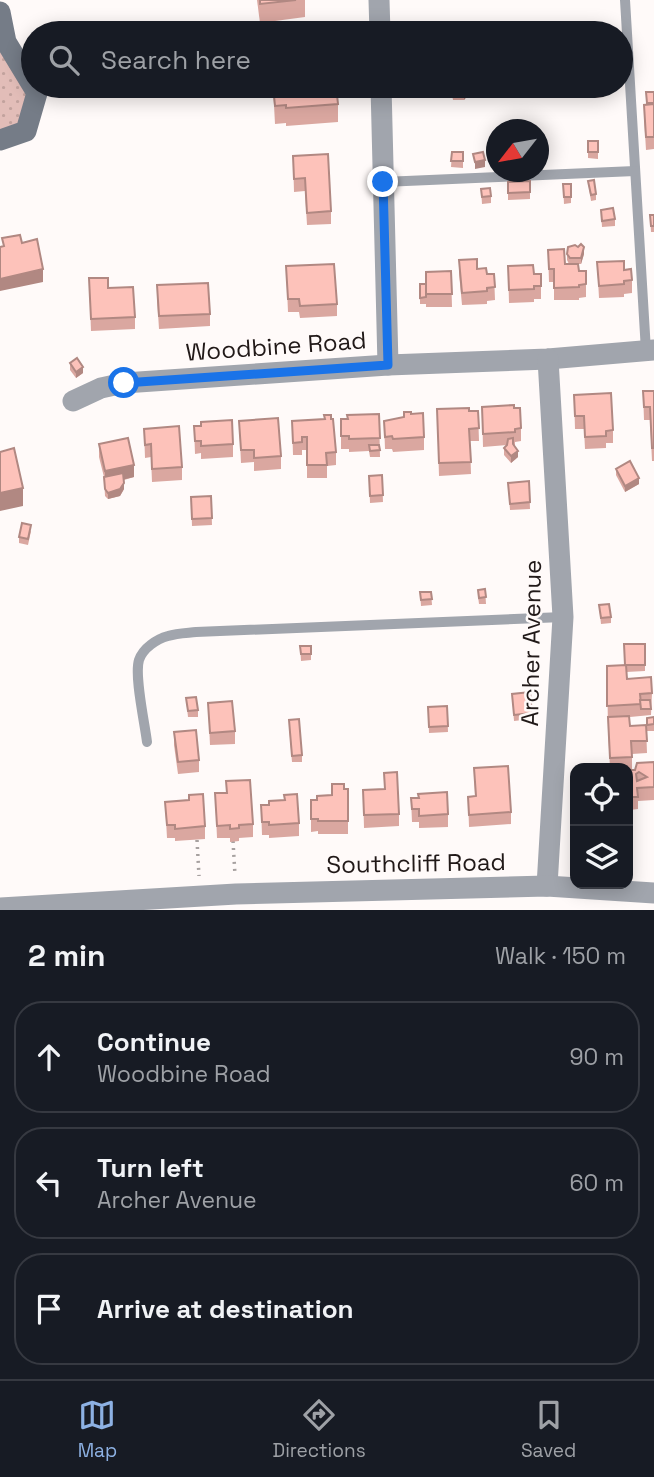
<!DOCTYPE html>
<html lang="en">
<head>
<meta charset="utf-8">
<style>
	:root { --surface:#171b24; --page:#20242c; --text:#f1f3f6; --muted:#9ea1a6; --line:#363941; --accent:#8db1e3 }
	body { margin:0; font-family:"Space Grotesk",sans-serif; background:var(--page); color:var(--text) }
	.controls { position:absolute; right:21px; bottom:21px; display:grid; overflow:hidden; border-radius:14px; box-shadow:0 4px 18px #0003 }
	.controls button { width:63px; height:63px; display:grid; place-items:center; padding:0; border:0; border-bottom:2px solid var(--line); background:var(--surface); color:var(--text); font:35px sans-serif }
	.compass { position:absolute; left:486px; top:119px; width:63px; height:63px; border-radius:50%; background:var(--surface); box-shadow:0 4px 18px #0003; rotate:239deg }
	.stop { position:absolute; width:21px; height:21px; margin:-16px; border:5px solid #1a73e8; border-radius:50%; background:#fff }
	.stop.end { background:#1a73e8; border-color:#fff; box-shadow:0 2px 7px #0008 }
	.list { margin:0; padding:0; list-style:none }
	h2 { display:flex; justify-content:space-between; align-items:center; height:91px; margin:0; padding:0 28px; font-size:30px }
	h2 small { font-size:23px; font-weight:400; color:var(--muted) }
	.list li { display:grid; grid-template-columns:46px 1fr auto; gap:21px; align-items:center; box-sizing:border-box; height:112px; margin:0 14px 14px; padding:0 14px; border:2px solid var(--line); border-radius:28px }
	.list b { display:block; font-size:26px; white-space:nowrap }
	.list p { margin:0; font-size:23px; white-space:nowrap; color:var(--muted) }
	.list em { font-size:23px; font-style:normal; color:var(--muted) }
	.icon { flex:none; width:38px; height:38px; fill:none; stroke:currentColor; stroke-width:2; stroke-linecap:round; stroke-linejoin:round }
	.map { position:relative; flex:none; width:654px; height:910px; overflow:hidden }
	.search { position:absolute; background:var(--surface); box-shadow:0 4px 18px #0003; left:21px; right:21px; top:21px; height:77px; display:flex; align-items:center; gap:18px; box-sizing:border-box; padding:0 24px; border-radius:38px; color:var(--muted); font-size:26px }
	.sheet { height:469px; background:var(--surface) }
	nav { display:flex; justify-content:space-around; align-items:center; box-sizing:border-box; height:98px; border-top:2px solid var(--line); background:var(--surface); font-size:19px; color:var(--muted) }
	nav a { display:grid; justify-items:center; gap:4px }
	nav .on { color:var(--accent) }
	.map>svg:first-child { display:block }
	.grass { fill:url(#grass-dots) }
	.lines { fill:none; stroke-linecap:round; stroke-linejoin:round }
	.path { stroke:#a7a1a0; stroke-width:3.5; stroke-dasharray:2 5; stroke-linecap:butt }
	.lane { stroke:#a1a5ad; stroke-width:10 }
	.street { stroke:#a1a5ad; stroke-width:21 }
	.secondary { stroke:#757c87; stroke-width:21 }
	.wall { fill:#daa7a0 }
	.shaded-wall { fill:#b18882 }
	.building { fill:#fdc2ba; stroke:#b18882; stroke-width:2; fill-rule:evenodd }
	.route { stroke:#1a73e8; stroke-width:9 }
	.labels { text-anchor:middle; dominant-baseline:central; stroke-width:5; stroke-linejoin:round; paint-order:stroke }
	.street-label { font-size:24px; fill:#211918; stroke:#fffaf9 }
</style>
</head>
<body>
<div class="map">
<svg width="654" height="910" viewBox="0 0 654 910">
	<defs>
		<pattern id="grass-dots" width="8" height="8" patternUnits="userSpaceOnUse" patternTransform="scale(1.75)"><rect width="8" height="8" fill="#e2bdb8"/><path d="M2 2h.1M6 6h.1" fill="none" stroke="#c2a29d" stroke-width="1.8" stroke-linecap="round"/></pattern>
	</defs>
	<rect width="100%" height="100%" fill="#fffaf9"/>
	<path class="grass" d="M0 12 37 93 26 131 0 140Z"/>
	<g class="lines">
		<g class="path">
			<path d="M197 840 199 876"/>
			<path d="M233 841 235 875"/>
		</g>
		<g class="lane">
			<path d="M625 0 646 351"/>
			<path d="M383 182 635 171"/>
			<path d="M147 742C145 724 134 676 139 660 143 648 157 639 168 636 177 633 187 633 196 632L563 617"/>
		</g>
		<g class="street">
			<path d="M379 0 380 33"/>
			<path d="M381 86 388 365"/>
			<path d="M73 401 101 388 124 383 388 365 548 359 654 350"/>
			<path d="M547 886 563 617 548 359"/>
			<path d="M0 908 236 894 547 886 654 893"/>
		</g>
		<path class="secondary" d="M0 12 6 42 37 93 26 131 0 140"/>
	</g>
	<g class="wall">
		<path d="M257 0H305V17L260 23Z"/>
		<path d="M621 36 622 47V60H621Z"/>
		<path d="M273 86 338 104V122L286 126V123L275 124Z"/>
		<path d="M450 86H467L468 95 464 100H453Z"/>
		<path d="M542 86H553V90L542 92Z"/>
		<path d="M586 86H604V97L587 98Z"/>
		<path d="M646 92H654V160V149L646 150 644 117V105L646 104Z"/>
		<path d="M588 141H598V159L588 158Z"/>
		<path d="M452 152H463V168L451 167Z"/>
		<path d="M293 156 331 211V224L307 225 305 191 294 192Z"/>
		<path d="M530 181V199L508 200V182Z"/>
		<path d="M588 181 596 194V200L591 201Z"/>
		<path d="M563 184H571V203L564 204Z"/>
		<path d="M481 189 491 196V203L482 204Z"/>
		<path d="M601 210 615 219V226L602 227Z"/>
		<path d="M650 215H654V232H651Z"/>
		<path d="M548 250 565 264H569L567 260V254H584L581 264H578L579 271H586V297L579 298V300H554V282H549Z"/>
		<path d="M459 260 487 274H494L495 300 487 301V304L462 305 459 273Z"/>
		<path d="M597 262 624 270 632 280V293L624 294V297L599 298Z"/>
		<path d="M286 266 337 304V316L300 318 299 312H288Z"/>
		<path d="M508 266 534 274H541V299H534V302L509 303Z"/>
		<path d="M451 271 452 307H426V295V304H420V284H426Z"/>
		<path d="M89 278 108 288 135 317V329L91 331Z"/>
		<path d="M157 298 210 314V326L159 329Z"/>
		<path d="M70 363 83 373 76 378 70 370Z"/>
		<path d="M643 391H654V461H652L650 420H644Z"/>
		<path d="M574 395 613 430V443H606V448L585 449 584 429H575Z"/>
		<path d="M482 407 514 408 521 428V441L515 442V445H513L518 457 511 463 504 455V448L507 445 483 447Z"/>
		<path d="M437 409 478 411 479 441H470L471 474 439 476Z"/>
		<path d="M379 414 380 457H370L369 451 349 452V449H341V419Z"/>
		<path d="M411 414 424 437V450L393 452 392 449H385L384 421 404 417Z"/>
		<path d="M239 421 281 456V469L254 471V462L241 463Z"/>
		<path d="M292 421 336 452V465L327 466V478H307V450H302V455H293Z"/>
		<path d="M194 426 233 444V457L201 459V453L195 454Z"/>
		<path d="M144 429 182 467V480L152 482 151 457 145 458Z"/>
		<path d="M99 444 134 477 124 480V489L120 496 108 499 105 496 104 477 99 457Z"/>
		<path d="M616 469 639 484 625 492 616 475Z"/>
		<path d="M382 475 383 502 370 503 369 476Z"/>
		<path d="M529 481 530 509 510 510 508 483Z"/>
		<path d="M211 496 212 525 192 526 191 497Z"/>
		<path d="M31 531 28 545 19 543V537Z"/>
		<path d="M485 589 486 604H479L478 596Z"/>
		<path d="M420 592H431L432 605 421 606Z"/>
		<path d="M599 605 611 617V623L601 624Z"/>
		<path d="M645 644V671L626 672 627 679 652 693 651 715 630 717V726L646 725 647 753 632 754V769L628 770V768H610L608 730 607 666 624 665Z"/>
		<path d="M300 646H311V660L301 661Z"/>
		<path d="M512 694 532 713V719L514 721Z"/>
		<path d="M186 698 198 710V717H188Z"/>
		<path d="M208 703 235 731V744L210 745Z"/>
		<path d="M447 706 448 732 429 733 428 707Z"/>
		<path d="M654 717V731H647V718Z"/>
		<path d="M289 726 302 755V762H292Z"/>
		<path d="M174 732 199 760V772L178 774 174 745Z"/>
		<path d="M654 762V800L638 801V809L630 810V816H628V770H635Z"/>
		<path d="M474 768 511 812V824L469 827 468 797 475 796Z"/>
		<path d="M384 773 399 814V826L364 828 363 790 384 789Z"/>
		<path d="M226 781 253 824V837L239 838V841L230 842V838H217L215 793H226Z"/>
		<path d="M344 789H348V834H318V831L311 832V800H317L332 795Z"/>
		<path d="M411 798 448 814V827L419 828V822H412Z"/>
		<path d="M165 802 205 826V839L175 841V838H167Z"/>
		<path d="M261 805 299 823V836L269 838V835H262Z"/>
	</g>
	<g class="shaded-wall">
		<path d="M468 88V95L464 100V94Z"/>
		<path d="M485 160V167L475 169V162Z"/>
		<path d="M584 247V254L581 264V258Z"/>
		<path d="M43 269V282L0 291V279Z"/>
		<path d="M83 367V373L76 378V372Z"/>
		<path d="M518 451V457L511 463V456Z"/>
		<path d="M134 465V477L105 484V471Z"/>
		<path d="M639 478V484L625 492V486Z"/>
		<path d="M124 483V489L120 496 108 499V493Z"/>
		<path d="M23 488V506L0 511V493Z"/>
	</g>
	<g class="building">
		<path d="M260 0H296L260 4Z"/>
		<rect x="236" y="24" width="16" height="9"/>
		<path d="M273 86H336L338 104 286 108V105L275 106Z"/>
		<path d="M451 86H467L468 88 464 94 453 93Z"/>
		<path d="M646 92H654V103H647Z"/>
		<path d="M654 104V137H646L644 105Z"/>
		<rect x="588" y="141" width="10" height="11"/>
		<path d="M452 152H463V161H451Z"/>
		<path d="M483 152 485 160 475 162 473 154Z"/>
		<path d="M328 154 331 211 307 213 305 178 294 179 293 156Z"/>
		<path d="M594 180 596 194 591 195 588 181Z"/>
		<path d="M530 181V192L508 193V182Z"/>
		<path d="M563 184H571V197H564Z"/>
		<path d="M490 188 491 196 482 197 481 189Z"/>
		<path d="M613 208 615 219 602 221 601 210Z"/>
		<path d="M650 215H654V226H651Z"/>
		<path d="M20 235 22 243 37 239 43 269 0 279V247L4 246 2 238Z"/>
		<path d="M581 244 584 247 581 258H570L567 254 568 247 575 245 578 247Z"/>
		<path d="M564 249 565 264H578L579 271H586V284L579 285V287L554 288V269H549L548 250Z"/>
		<path d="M477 259V269L486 268 487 274H494L495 287 487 288V291L462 293 459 260Z"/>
		<path d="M624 261V270L631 269 632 280 624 281V284L599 286 597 262Z"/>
		<path d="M334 264 337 304 300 306 299 299H288L286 266Z"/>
		<path d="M533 265 534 274H541V286H534V289L509 290 508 266Z"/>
		<path d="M451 271 452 294H426V272Z"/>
		<path d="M89 278H108V288L133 287 135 317 91 319Z"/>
		<path d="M208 283 210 314 159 316 157 285Z"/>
		<path d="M420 284H426V297L420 298Z"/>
		<path d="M77 358 83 367 76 372 70 363Z"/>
		<path d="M643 391H654V448H652L650 407H644Z"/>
		<path d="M611 393 613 430 606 431V436L585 437 584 416H575L574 395Z"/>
		<path d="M514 405V408H520L521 428 515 429V432L483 434 482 407Z"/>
		<path d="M469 408V411H478L479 428 469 429 471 462 439 463 437 409Z"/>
		<path d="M404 412H411V414L423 413 424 437 393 439 392 436 385 437 384 421 404 417Z"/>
		<path d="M379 414 380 438 349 439V436H341V419H348L347 415Z"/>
		<path d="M324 415H331V419H333L336 452 326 453 327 465H307V437H302V442L293 443 292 421 325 419Z"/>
		<path d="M278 418 281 456 254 458V450H241L239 421Z"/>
		<path d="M232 420 233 444 201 446V441H195L194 426H201V422Z"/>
		<path d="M179 426 182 467 152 469 151 444 145 445 144 429Z"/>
		<path d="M128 438 134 465 105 471 99 444Z"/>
		<path d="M513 438V444L518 451 511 456 504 448 507 445 508 439Z"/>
		<path d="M369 445H379L380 450 370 451Z"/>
		<path d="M14 448 23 488 0 493V452Z"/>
		<path d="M630 461 639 478 625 486 616 469Z"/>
		<path d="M123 473 124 483 120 489 108 493 105 489 104 477Z"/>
		<path d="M382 475 383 495 370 496 369 476Z"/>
		<path d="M529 481 530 502 510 504 508 483Z"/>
		<path d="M211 496 212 518 192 519 191 497Z"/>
		<path d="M22 523 31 525 28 539 19 537Z"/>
		<path d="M485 589 486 597 479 598 478 590Z"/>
		<path d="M420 592H431L432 599 421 600Z"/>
		<path d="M609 604 611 617 601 618 599 605Z"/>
		<path d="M624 644H645V665H625Z"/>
		<path d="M300 646H311V654H301Z"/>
		<path d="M626 665 627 679 651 677 652 693 640 694 641 704 607 706V666Z"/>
		<path d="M530 692 532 713 514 715 512 694Z"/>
		<path d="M196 697 198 710 188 711 186 698Z"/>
		<path d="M640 700H650L651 709H641Z"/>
		<path d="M232 701 235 731 210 733 208 703Z"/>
		<path d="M447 706 448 726 429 727 428 707Z"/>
		<path d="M629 716 630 726 646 725 647 741H631L632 757 610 758 608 717Z"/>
		<path d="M654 717V724L647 725V718Z"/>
		<path d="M299 719 302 755 292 756 289 720Z"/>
		<path d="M196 730 199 760 178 762 174 732Z"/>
		<path d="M654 762V787L637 788 638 797H628V770H635L637 763ZM639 772 647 777 637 781 636 774Z"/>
		<path d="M508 766 511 812 469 815 468 797 476 796 474 768Z"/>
		<path d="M397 772 399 814 364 815 363 790 385 789 384 773Z"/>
		<path d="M250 780 253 824 239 825V828L230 829V825L217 826 215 793H227L226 781Z"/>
		<path d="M332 784H344V789H348V821H318V819H311V800H317V796L332 795Z"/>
		<path d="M447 792 448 814 419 816V809H412L411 798H419L418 794Z"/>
		<path d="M203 794 205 826 175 829V825H167L165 802 189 800V795Z"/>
		<path d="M297 794 299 823 269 825V822H262L261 805H269V801L285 800 284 795Z"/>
	</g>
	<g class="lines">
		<path class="route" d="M124 383 388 365 383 182"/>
	</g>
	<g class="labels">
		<g class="street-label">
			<text transform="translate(276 346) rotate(-4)">Woodbine Road</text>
			<text transform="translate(531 643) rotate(-89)">Archer Avenue</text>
			<text transform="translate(416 863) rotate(-1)">Southcliff Road</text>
		</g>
	</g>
</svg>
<div class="controls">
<button><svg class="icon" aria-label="locate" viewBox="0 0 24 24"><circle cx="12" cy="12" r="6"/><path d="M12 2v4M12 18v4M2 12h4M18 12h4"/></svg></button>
<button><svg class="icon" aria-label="layers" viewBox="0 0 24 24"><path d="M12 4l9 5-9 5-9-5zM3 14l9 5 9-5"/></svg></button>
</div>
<svg class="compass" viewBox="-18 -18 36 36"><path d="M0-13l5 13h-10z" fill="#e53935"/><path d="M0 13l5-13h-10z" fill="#9ea1a6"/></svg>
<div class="stop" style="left:124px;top:383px"></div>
<div class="stop end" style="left:383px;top:182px"></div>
<div class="search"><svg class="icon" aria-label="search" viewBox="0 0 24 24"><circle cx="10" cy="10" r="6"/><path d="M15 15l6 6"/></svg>Search here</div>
</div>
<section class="sheet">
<h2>2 min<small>Walk · 150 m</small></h2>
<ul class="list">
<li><svg class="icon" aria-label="ahead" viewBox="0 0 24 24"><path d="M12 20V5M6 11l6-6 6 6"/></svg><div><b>Continue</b><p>Woodbine Road</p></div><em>90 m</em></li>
<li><svg class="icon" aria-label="left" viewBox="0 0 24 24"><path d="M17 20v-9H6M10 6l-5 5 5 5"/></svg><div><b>Turn left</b><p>Archer Avenue</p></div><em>60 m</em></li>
<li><svg class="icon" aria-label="arrive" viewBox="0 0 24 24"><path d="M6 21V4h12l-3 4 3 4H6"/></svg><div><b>Arrive at destination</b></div></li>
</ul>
</section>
<nav>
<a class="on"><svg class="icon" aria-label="map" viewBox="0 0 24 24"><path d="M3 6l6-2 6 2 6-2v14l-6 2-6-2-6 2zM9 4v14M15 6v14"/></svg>Map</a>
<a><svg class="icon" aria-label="directions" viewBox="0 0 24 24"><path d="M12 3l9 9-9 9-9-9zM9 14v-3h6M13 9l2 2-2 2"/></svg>Directions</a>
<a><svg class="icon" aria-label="saved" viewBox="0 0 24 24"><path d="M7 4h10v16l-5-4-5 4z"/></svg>Saved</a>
</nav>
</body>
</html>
